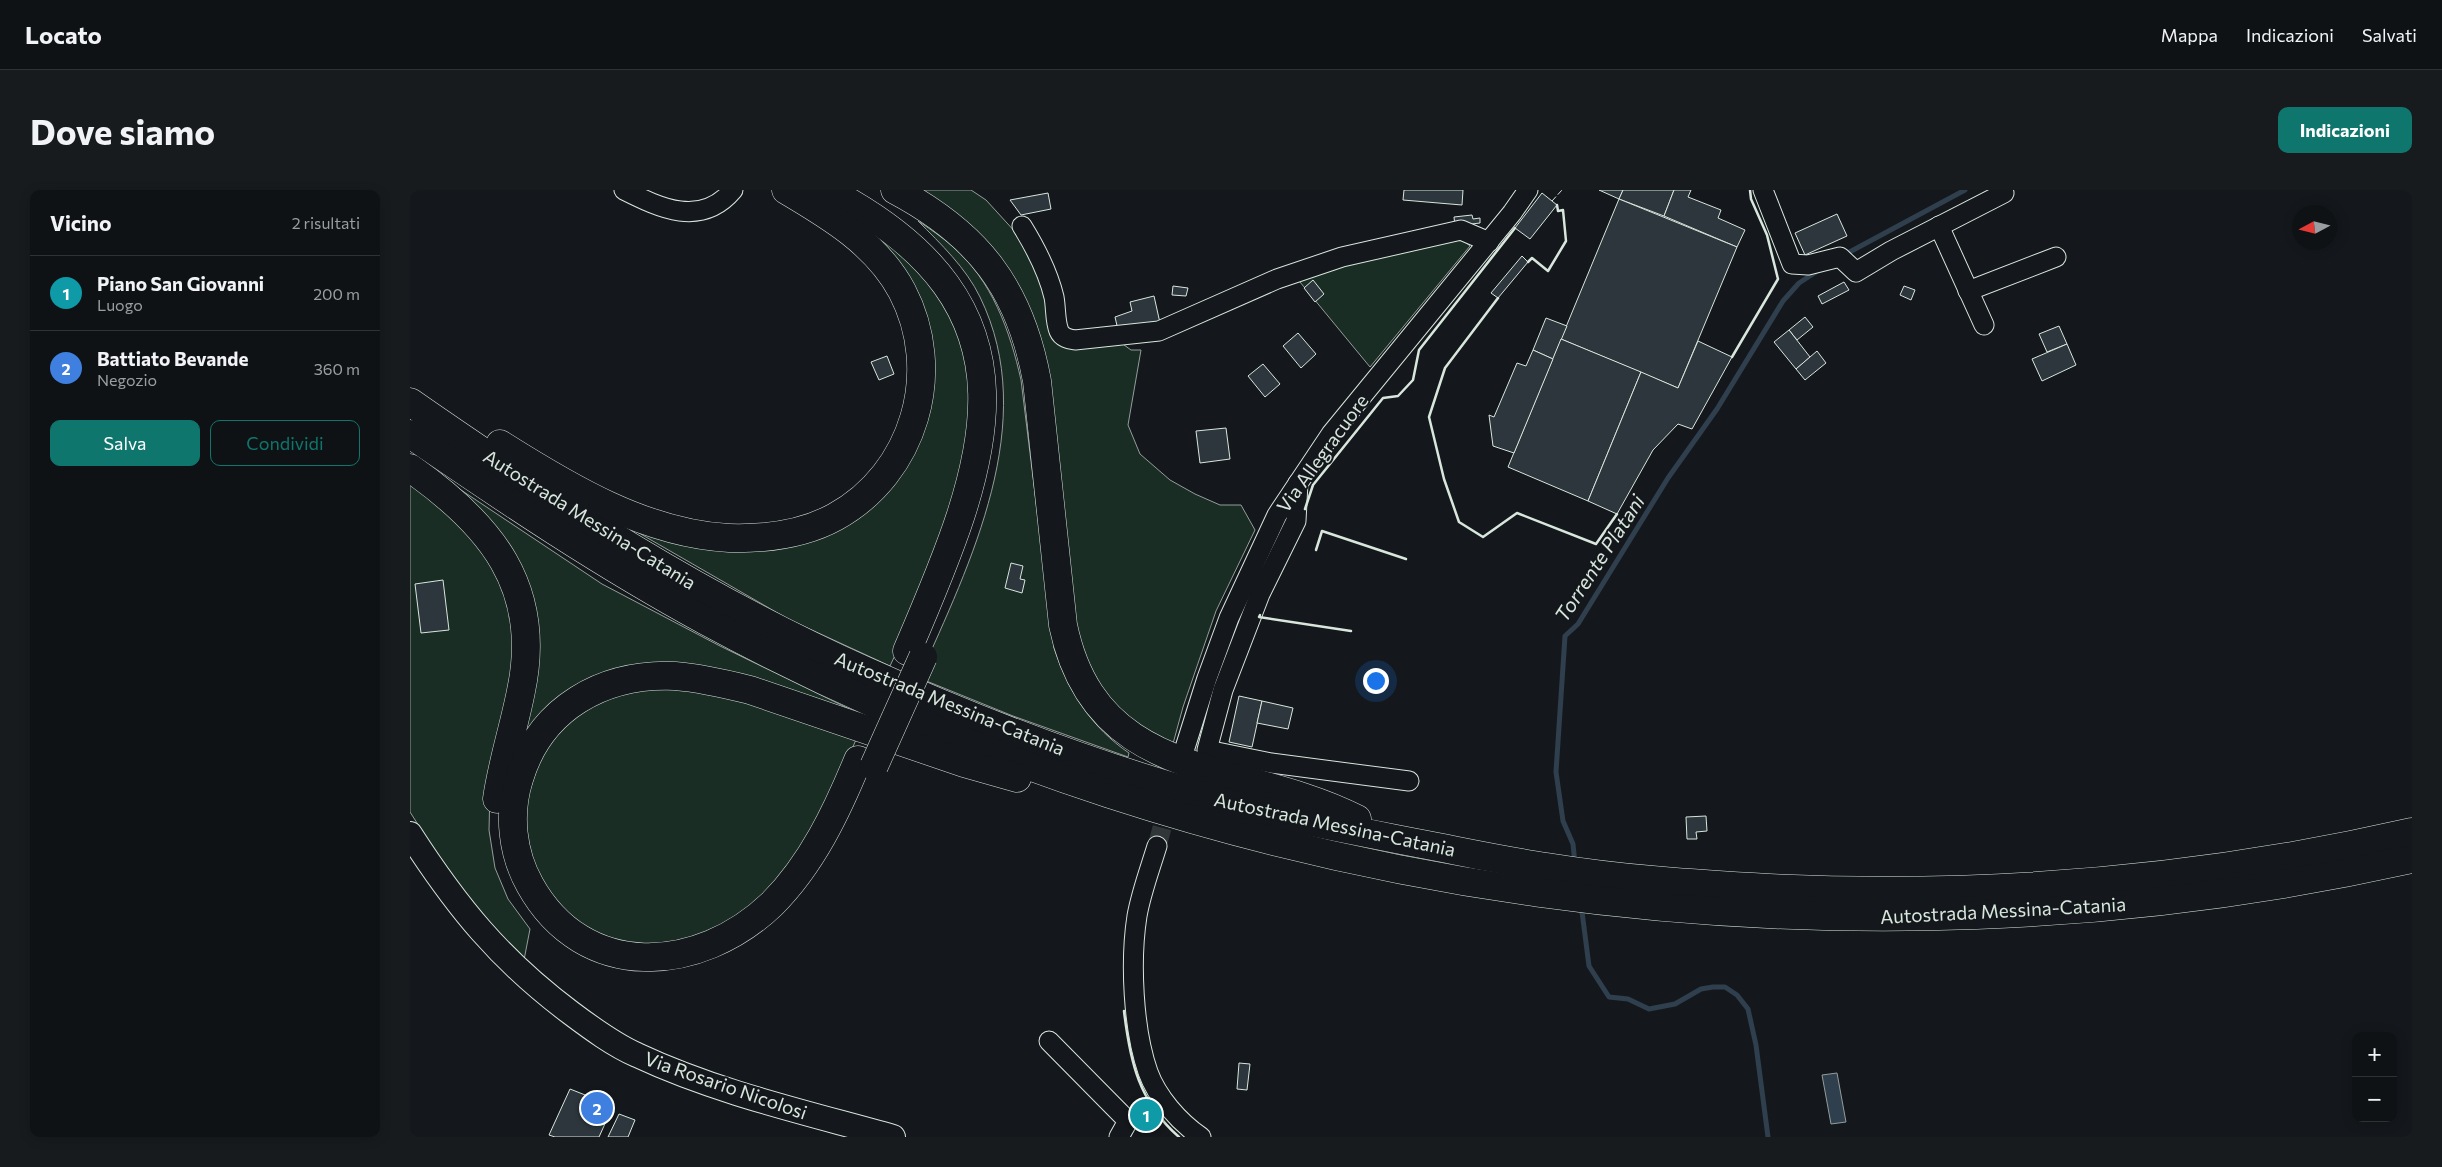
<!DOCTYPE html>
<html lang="it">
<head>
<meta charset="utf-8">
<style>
	:root { --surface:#0f1215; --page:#181b1e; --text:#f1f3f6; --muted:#9b9ea0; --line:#2f3234; --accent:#0f766e }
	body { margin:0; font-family:Commissioner,sans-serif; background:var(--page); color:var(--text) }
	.controls { position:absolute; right:15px; bottom:15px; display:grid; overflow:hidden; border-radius:10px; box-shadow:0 2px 12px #0003 }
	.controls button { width:45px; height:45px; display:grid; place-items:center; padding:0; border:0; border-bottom:1px solid var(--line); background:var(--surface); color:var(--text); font:25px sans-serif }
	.compass { position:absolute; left:1882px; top:15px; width:45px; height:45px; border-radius:50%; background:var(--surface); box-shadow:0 2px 12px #0003; rotate:263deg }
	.you { position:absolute; left:965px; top:490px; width:18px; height:18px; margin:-12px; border:4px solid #fff; border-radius:50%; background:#1a73e8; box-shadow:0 0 0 8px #1a73e833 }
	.badge { display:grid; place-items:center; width:32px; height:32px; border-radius:50%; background:var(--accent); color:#fff; font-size:16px; font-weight:700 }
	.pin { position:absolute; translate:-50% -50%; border:2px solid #fff; box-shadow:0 1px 5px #0006 }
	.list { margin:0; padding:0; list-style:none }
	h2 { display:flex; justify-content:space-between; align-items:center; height:65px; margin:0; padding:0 20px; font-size:21px }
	h2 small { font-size:16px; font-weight:400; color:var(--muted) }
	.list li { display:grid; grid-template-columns:32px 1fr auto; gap:15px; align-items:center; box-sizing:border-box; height:75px; padding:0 20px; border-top:1px solid var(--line) }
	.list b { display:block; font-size:19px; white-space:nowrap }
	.list p { margin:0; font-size:16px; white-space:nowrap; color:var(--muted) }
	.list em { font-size:16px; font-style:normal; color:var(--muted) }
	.actions { display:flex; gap:10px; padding:15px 20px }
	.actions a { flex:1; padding:11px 0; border:1px solid var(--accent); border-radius:10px; text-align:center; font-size:18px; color:var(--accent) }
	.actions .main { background:var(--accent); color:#fff }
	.map { position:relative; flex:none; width:2002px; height:947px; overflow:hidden; border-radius:10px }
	header { display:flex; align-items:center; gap:30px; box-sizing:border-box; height:70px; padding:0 25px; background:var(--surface); border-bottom:1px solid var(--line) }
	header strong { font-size:24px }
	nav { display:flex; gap:28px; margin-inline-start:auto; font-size:18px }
	.intro { display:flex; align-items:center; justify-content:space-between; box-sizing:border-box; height:120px; padding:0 30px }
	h1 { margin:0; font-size:35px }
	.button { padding:12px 22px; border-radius:10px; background:var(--accent); color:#fff; font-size:18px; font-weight:700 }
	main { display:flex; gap:30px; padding:0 30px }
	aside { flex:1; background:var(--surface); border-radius:10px; box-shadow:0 2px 12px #0003 }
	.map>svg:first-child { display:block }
	.green { fill:#1a2d24; stroke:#939e99 }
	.water { fill:#2f3f4d; stroke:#939e99 }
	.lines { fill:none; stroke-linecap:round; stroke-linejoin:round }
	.stream { stroke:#2f3f4d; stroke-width:5 }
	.building { fill:#2c363c; stroke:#d8e6dc }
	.minor-tunnel { stroke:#313739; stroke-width:19; stroke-dasharray:19 9; stroke-linecap:butt }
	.minor-casing { stroke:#d8e6dc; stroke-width:21 }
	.major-casing { stroke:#d8e6dc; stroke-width:26 }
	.highway-casing { stroke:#d8e6dc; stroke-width:29 }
	.minor { stroke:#14181c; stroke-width:19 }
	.major { stroke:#14181c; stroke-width:24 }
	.highway { stroke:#14181c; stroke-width:28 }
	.highway-bridge-casing { stroke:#d8e6dc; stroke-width:29; stroke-linecap:butt }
	.highway-bridge { stroke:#14181c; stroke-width:28 }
	.fence { stroke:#d8e6dc; stroke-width:1; stroke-dasharray:6 2.5; stroke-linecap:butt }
	.wall { stroke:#d8e6dc; stroke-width:2.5 }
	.labels { text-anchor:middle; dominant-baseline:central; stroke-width:4; stroke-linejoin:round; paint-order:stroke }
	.street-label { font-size:19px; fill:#d8e6dc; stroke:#14181c }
	.water-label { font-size:20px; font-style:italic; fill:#d8e6dc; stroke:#14181c }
</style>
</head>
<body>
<header>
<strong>Locato</strong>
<nav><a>Mappa</a><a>Indicazioni</a><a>Salvati</a></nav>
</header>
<div class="intro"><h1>Dove siamo</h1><a class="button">Indicazioni</a></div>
<main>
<aside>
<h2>Vicino<small>2 risultati</small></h2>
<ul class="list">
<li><span class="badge" style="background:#0f9aa8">1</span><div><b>Piano San Giovanni</b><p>Luogo</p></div><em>200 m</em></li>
<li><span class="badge" style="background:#3f7fe0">2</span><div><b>Battiato Bevande</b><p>Negozio</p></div><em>360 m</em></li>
</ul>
<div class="actions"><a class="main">Salva</a><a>Condividi</a></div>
</aside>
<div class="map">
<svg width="2002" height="947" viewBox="0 0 2002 947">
	<rect width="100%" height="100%" fill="#14181c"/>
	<g class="green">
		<path d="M502 0H561L576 10 618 56 633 90 644 147 710 152 721 160H731L718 235 730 264 760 290 785 304 810 315H831L845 340 806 421 773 517 761 561 721 538 669 465 614 118Z"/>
		<path d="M508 31C520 39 532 47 542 56 582 90 600 141 611 190L644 458C658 501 682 538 719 563L718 567 603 526 509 488C560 373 631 232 570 107 556 78 531 54 508 31Z"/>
		<path d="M477 45 543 123 562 189 559 269 499 435 480 476 378 429 222 339 325 357 463 306 517 180 456 50Z"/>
		<path d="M1048 46 1060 56 960 177 885 86Z"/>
		<path d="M0 266 192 394 310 456 495 546 219 482 108 567 120 421Z"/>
		<path d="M0 287 39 313 94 387 108 448 80 599 79 640 85 678 98 709 120 739 114 770 64 715 30 669 0 622Z"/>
		<path d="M238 497 306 500 447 547 423 606 367 695 325 733 261 757 200 752 167 735 127 686 112 625 137 547 181 511Z"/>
	</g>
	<path class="water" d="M1427 883 1436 932 1421 934 1412 885Z"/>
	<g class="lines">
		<g class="stream">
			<path d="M1434 65 1555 0"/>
			<path d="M1165 674 1163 654 1153 631 1146 582 1155 446 1168 434 1258 288 1307 219 1373 111 1389 93 1409 80"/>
			<path d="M1171 714 1179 776 1199 807 1218 809 1239 819 1265 814 1291 799 1303 797H1315L1327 805 1338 819 1346 855 1358 947"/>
		</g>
	</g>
	<g class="building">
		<path d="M994 0H1053L1052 15 993 10Z"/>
		<path d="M1189 0H1213L1209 9Z"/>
		<path d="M1213 0H1264L1254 26 1209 9Z"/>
		<path d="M1264 0H1281L1278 7 1311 20 1308 28 1335 40 1327 57 1254 26Z"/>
		<path d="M638 3 641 19 611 25 600 10Z"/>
		<path d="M1132 3 1147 15 1120 49 1105 38Z"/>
		<path d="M1209 9 1327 57 1268 198 1151 149Z"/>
		<path d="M1427 24 1437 46 1395 65 1385 43Z"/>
		<path d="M1062 25 1063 29 1070 28V33L1045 36 1044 27Z"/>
		<path d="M1112 66 1118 72 1088 108 1081 103Z"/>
		<path d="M903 90 914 104 905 112 894 98Z"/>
		<path d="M1434 92 1439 100 1412 114 1408 106Z"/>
		<path d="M763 96 778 98 776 106 762 105Z"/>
		<path d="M1494 96 1505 100 1501 110 1490 105Z"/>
		<path d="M744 106 750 133 708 140 705 127 722 121 720 112Z"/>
		<path d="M1395 127 1403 137 1387 150 1379 140Z"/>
		<path d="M1136 128 1157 136 1143 169 1123 160Z"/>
		<path d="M1649 136 1657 154 1637 162 1629 144Z"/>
		<path d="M1379 140 1400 167 1386 179 1364 152Z"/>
		<path d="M888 143 906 164 891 178 873 156Z"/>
		<path d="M1151 149 1231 182 1178 311 1098 277Z"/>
		<path d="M1288 151 1322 167 1282 239 1268 234 1243 260 1207 324 1178 311 1231 182 1268 198Z"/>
		<path d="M1657 154 1666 175 1632 191 1622 169Z"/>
		<path d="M1123 160 1143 169 1104 263 1083 256 1079 225 1084 227 1107 173 1116 176Z"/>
		<path d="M1407 161 1416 173 1395 190 1386 179Z"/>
		<path d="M477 166 484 184 469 190 461 172Z"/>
		<path d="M853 174 870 194 855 207 838 186Z"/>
		<path d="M816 238 820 269 790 273 786 241Z"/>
		<path d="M601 373 613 376 610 389 615 390 612 403 595 398Z"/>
		<path d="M33 390 39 440 11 443 5 394Z"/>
		<path d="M829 506 852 511 842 557 819 552Z"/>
		<path d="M852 511 883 518 878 539 847 533Z"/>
		<path d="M1296 626 1297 641 1286 642 1287 649H1277L1276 627Z"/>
		<path d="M829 873 840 874 837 900 827 899Z"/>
		<path d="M160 899 203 916 189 947H145L139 945Z"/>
		<path d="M209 924 225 930 218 947H198Z"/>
	</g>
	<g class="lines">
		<path class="minor-tunnel" d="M747 656 760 609"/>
		<g class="minor-casing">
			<g id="minor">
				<path d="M214 0C250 18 291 38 323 0"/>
				<path d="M1353 0 1382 74 1398 75 1430 67 1446 82 1481 61 1594 3"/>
				<path d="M612 36C625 57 638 82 644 107 646 117 645 132 649 141 652 148 659 149 665 150L749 141 867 89 932 67 1051 40 1079 52"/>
				<path d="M1529 36 1574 135"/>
				<path d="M1558 101 1646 67"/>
				<path d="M888 293 886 331 850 404 813 500 797 560 861 573 999 591"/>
				<path d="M773 564 797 488 819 428 867 325 921 244 1102 23 1118 0"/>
				<path d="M747 656C740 679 731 703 727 726 720 771 723 839 738 882 747 907 769 932 791 947"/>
				<path d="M639 851 718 931 709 947"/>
			</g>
		</g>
		<g class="major-casing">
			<path id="major" d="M0 644C47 717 90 770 161 823 181 838 204 855 227 865 308 903 398 923 483 947"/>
		</g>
		<g class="highway-casing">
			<g id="highway">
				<path d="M417 0C642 117 579 271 497 461"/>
				<path d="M485 0C568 44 610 98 627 191L653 435C686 595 832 570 947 629"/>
				<path d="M0 212C145 313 294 409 456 481 563 529 672 571 784 603 859 625 936 639 1012 654 1054 662 1095 671 1137 677 1211 689 1285 694 1359 698 1574 708 1792 690 2002 642"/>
				<path d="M0 244C96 310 193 375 296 431 812 710 1429 797 2002 669"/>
				<path d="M90 254C158 297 236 344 319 348 354 349 394 344 425 327 505 283 534 181 492 101 467 54 420 26 376 0"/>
				<path d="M0 278C80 334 133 397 111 501 104 537 92 573 87 609"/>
				<path d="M448 570C427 621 402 674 362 714 289 784 174 792 120 695 102 663 98 624 109 589 130 518 193 483 265 486 291 488 316 494 340 500L554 573 607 588"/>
			</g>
		</g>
		<use href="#minor" class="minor"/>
		<use href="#major" class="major"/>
		<use href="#highway" class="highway"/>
		<g class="highway-bridge-casing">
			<path id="highway-bridge" d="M464 576 513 467"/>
		</g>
		<use href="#highway-bridge" class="highway-bridge"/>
		<path class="fence" d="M1142 11 1152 0"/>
		<g class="wall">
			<path d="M1118 72 1122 68 1138 81 1156 51 1153 20 1148 21 1147 15"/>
			<path d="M1088 108 1035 178 1019 227 1034 289 1049 332 1073 347 1107 323 1186 354 1207 324"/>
			<path d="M1322 167 1368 89 1357 45 1341 9 1340 0"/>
			<path d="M895 319 903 295 973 208 988 206 1003 190 1009 160 1105 38"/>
			<path d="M906 360 912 341 996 369"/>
			<path d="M850 425 849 427 941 441"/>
			<path d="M714 821C720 872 729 912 769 947"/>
		</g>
	</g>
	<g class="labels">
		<g class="street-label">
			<text transform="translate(912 263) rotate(-54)">Via Allegracuore</text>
			<text transform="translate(180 329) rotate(32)">Autostrada Messina-Catania</text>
			<text transform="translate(540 513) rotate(22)">Autostrada Messina-Catania</text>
			<text transform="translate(925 634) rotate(12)">Autostrada Messina-Catania</text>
			<text transform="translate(1593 720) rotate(-3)">Autostrada Messina-Catania</text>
			<text transform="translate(316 895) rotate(19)">Via Rosario Nicolosi</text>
		</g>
		<g class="water-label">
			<text transform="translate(1189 368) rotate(-57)">Torrente Platani</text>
		</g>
	</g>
</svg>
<div class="controls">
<button>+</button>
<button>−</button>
</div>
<svg class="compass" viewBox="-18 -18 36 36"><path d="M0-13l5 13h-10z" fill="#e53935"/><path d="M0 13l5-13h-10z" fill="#9b9ea0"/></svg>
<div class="you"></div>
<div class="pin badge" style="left:736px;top:925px;background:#0f9aa8">1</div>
<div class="pin badge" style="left:187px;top:918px;background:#3f7fe0">2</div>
</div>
</main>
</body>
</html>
